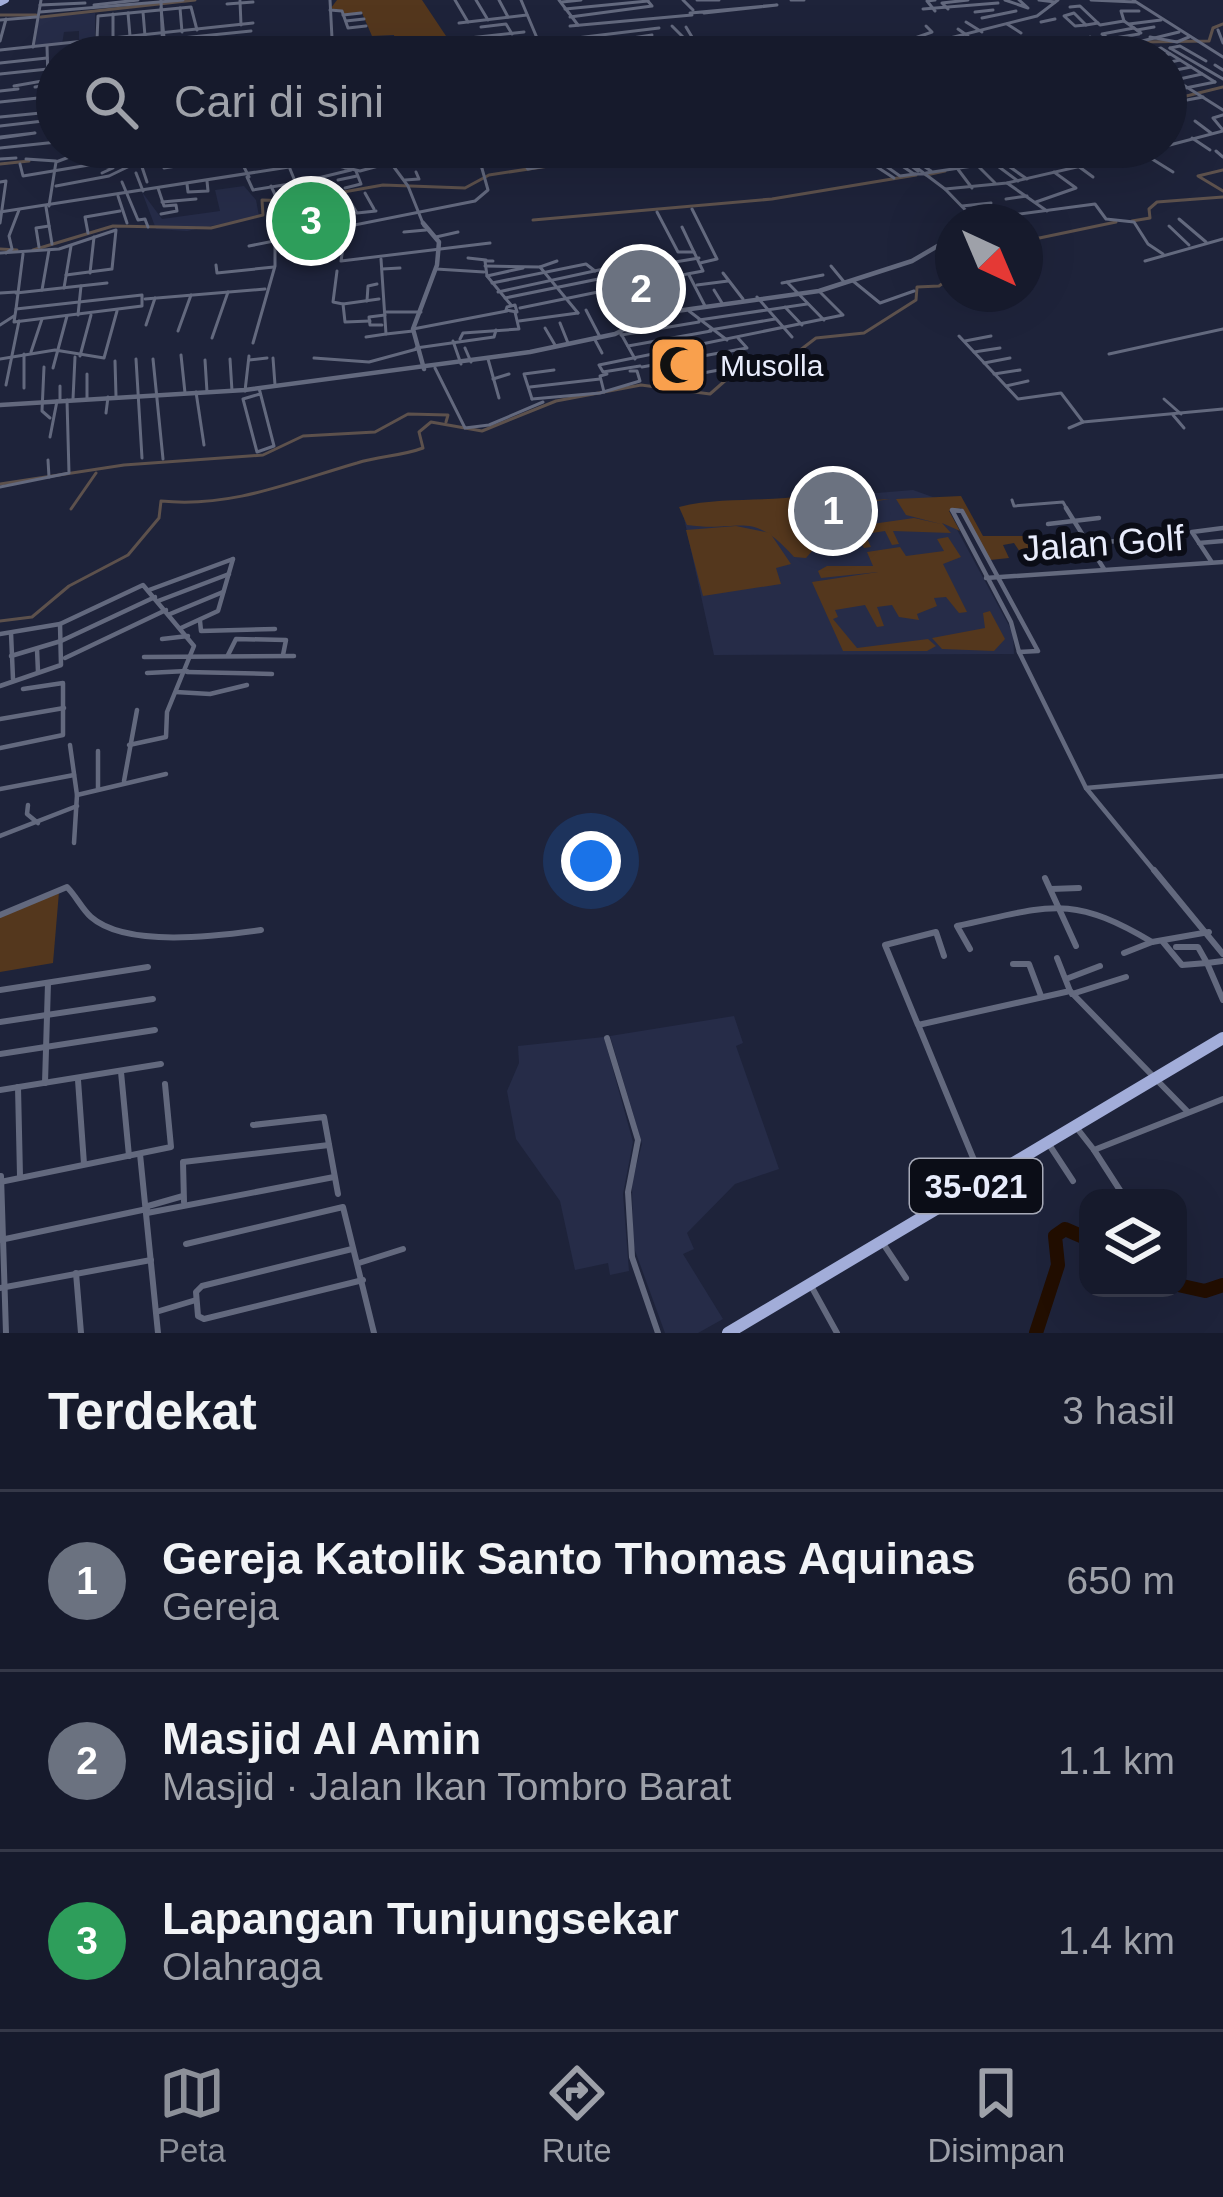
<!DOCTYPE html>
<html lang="id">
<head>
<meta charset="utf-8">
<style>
	:root { --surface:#161a2c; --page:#232738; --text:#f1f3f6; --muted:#9ea1a9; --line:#353848; --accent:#8c9099 }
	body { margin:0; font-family:Arial,sans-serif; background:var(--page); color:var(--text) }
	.controls { position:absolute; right:36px; bottom:36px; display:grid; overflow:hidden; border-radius:24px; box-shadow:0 12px 48px #0002 }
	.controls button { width:108px; height:108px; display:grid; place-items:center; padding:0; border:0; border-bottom:3px solid var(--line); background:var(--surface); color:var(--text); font:60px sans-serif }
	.compass { position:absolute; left:935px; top:204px; width:108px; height:108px; border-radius:50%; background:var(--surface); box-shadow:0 12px 48px #0002; rotate:136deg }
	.you { position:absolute; left:591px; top:861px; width:42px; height:42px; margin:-30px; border:9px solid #fff; border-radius:50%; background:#1a73e8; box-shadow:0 0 0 18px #1a73e833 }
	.badge { display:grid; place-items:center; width:78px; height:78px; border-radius:50%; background:var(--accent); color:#fff; font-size:39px; font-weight:700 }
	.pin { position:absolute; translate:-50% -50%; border:6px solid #fff; box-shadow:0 3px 12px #0006 }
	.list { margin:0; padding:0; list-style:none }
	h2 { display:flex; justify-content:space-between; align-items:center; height:156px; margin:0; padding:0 48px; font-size:51px }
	h2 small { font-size:39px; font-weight:400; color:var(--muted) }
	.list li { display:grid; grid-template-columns:78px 1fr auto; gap:36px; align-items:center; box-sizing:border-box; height:180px; padding:0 48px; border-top:3px solid var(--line) }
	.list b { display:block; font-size:45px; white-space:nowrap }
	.list p { margin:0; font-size:39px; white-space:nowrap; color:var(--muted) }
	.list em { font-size:39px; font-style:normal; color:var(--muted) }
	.icon { flex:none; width:66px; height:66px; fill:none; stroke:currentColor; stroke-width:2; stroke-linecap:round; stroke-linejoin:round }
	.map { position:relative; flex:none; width:1223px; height:1333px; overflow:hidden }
	.search { position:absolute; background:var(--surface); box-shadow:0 12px 48px #0002; left:36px; right:36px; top:36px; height:132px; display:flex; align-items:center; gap:30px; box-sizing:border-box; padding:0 42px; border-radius:66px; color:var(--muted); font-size:45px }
	.sheet { height:696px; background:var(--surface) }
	nav { display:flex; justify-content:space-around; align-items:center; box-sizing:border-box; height:168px; border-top:3px solid var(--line); background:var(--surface); font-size:33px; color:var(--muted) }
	nav a { display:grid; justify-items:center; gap:6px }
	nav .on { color:var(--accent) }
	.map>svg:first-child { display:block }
	.built { fill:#262c48 }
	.green { fill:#54371d }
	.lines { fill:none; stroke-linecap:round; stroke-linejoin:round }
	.stream { stroke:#5d514c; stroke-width:3 }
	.river { stroke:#220e00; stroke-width:14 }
	.minor-far2 { stroke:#63697e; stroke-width:3 }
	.minor-far1 { stroke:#63697e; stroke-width:4.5 }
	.minor { stroke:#63697e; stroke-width:6 }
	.tertiary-far1 { stroke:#63697e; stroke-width:3 }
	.tertiary { stroke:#63697e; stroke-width:4.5 }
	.primary-far1 { stroke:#a2add9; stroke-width:6 }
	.primary { stroke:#a2add9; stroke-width:12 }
	.labels { text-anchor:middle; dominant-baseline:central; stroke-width:12; stroke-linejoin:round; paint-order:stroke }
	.far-poi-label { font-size:30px; fill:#e8ecfc; stroke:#0b0d17; text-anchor:start }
	.shield { fill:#0b0d17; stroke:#a6a9b7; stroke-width:3 }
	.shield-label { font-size:33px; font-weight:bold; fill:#e8ecfc }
	.street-label { font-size:36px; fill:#e8ecfc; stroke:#0b0d17 }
</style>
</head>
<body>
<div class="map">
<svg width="1223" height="1333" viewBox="0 0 1223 1333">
	<rect width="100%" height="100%" fill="#1e233a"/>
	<g class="built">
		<path d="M95 13V39L79 43V31L64 32 62 44 35 46 39 17Z"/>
		<path d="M244 186 256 200 259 216 187 231 156 229 142 192 162 219 220 211 215 190Z"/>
		<path d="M913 490 941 500 1013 633 1014 654 714 655 682 509Z"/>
		<path d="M734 1016 743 1043 736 1046 779 1169 735 1184 687 1233 694 1249 683 1254 723 1319 698 1333H665L633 1245 632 1182 642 1144 610 1036Z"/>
		<path d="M604 1037 633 1142 623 1194 629 1271 610 1275 608 1263 575 1270 560 1201 516 1139 507 1091 519 1063 518 1046Z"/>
	</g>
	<g class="green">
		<path d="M337 0H422L448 39 395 46 394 35 372 36 362 13 345 14 331 8Z"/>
		<path d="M338 205 348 224 284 236 274 217Z"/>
		<path d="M809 495 829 524 850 520 841 502 891 499 847 505 852 522 831 529 806 558 794 557C750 508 742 533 687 525L679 507C723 496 765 503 809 495Z"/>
		<path d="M961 496 983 536H1029L1043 559 1026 561 1014 543 1003 545 1009 558 990 560 961 508 949 511 960 531 942 523 951 533 893 531 899 544 892 545 885 531 865 534 871 547 864 548 854 532 858 526 914 518 941 524 906 515 896 499Z"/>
		<path d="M736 526 770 533 791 564 776 568 781 584 703 596 686 530Z"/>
		<path d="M948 537 961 557 943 564 967 612 959 613 946 597 934 598 937 606 917 614 919 620 899 617 892 605 877 607 884 626 877 627 865 605 835 610 838 617 833 619 857 648 928 639 936 646 927 651H843L812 582 878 572 821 578 818 571 827 566H873L867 552 900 547 906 556 944 551 937 539Z"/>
		<path d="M990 611 1005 639 994 651 942 649 932 638 985 628 983 613Z"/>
		<path d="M59 892 53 963 0 972V917Z"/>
	</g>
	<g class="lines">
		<g class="stream">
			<path d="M0 15H36"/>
			<path d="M41 17 195 0"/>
			<path d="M1132 57 1140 42 1209 41 1213 28 1223 24"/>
			<path d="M1166 101 1223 87"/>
			<path d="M892 147 907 154"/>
			<path d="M922 150 938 147"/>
			<path d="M73 155 119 150 139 160 154 151"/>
			<path d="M1025 159 1047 155"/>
			<path d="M0 164 29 161"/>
			<path d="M1223 170 1198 176 1223 191"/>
			<path d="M926 175 945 171"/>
			<path d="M533 220 772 199 916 175"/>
			<path d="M1132 221 1150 218 1149 209 1157 202 1223 197"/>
			<path d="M1025 241 1116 222"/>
			<path d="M0 249 17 250"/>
			<path d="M33 250 113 226 211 228 263 215 262 200 293 201 383 185 465 188 489 175 674 147"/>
			<path d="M0 484 124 465 263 455 303 436 375 432 408 414 448 415 446 422"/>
			<path d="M71 509 96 473"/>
			<path d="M0 621 32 617 69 586 128 555 159 518 161 501C232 508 291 482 357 463 379 456 402 456 423 448L419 432 431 422 482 431 556 401 641 385 710 394 735 372 795 354 816 338 864 333 916 300 917 287 939 286 953 276"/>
		</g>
		<g class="river">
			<path d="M1178 1285 1205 1291 1223 1285"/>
			<path d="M1036 1333 1058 1265 1055 1236 1065 1229 1088 1239"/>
		</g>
		<g class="minor-far2">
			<path d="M161 0 163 57"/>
			<path d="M455 0 468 22"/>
			<path d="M476 0 488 20"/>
			<path d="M499 0 508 17"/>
			<path d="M521 0 545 57"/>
			<path d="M559 0 578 25"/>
			<path d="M683 0 693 10"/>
			<path d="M697 0H719"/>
			<path d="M791 0H804"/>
			<path d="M935 0 927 1 935 11"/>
			<path d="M1005 0 1028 8 1019 0"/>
			<path d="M1039 0 1055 2"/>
			<path d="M240 1 241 25"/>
			<path d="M562 2 581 0"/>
			<path d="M227 4 253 2"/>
			<path d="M40 5 85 3"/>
			<path d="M94 5 138 0"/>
			<path d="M1070 7 1080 6 1100 25 1124 21 1141 33"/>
			<path d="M161 8 166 57"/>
			<path d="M180 8 182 32"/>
			<path d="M565 9 648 1"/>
			<path d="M923 9 998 3"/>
			<path d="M948 9 942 3 968 0"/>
			<path d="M330 10 342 11 348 28 366 26"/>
			<path d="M40 12 183 0"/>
			<path d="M143 12 145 36"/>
			<path d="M703 12 690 13 777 5 704 13"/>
			<path d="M975 12 993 10"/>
			<path d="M128 13 130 36"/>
			<path d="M1074 13 1086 25 1075 26 1064 16Z"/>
			<path d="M113 14V37"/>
			<path d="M343 15 361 13"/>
			<path d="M570 17 652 6 647 0"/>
			<path d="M982 18 1016 11"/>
			<path d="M0 20 36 17"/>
			<path d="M346 21 364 19"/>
			<path d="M1124 21 1121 11H1139"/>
			<path d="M966 22 982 32"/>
			<path d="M1041 22 1055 19"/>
			<path d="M459 23 527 15"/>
			<path d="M1007 24 1021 33"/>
			<path d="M1129 24 1161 20"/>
			<path d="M1086 25 1098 23"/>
			<path d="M570 26 692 15"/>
			<path d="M672 26 697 51"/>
			<path d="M481 27 506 24 512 34"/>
			<path d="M686 27 695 42"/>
			<path d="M958 29 968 36"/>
			<path d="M1137 30 1154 27"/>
			<path d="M1218 30 1223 43"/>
			<path d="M1090 37 1114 57"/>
			<path d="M1150 37 1177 42 1189 37"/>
			<path d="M182 38 251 31"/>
			<path d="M97 39 98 16 191 7 197 30"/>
			<path d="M1109 39 1102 34 1134 28"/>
			<path d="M1109 39 1139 34"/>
			<path d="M560 40 659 28"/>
			<path d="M955 40 965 46"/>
			<path d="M0 41 6 19"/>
			<path d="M920 42 938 39"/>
			<path d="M1138 42 1179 32"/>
			<path d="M521 43 528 57"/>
			<path d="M74 44 75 57"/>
			<path d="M410 44 415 57"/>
			<path d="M572 45 577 55 601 50 600 44"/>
			<path d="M101 46 145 41"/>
			<path d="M166 46 225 39"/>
			<path d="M925 46 915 38 932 32 926 26"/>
			<path d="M1118 46 1138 55 1161 48 1215 82"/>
			<path d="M33 47 41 0"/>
			<path d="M573 47 652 35"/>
			<path d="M920 47 933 45"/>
			<path d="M1170 48 1223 79"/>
			<path d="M1170 48 1180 46 1206 61"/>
			<path d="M882 49 894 57"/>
			<path d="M0 50 253 23"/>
			<path d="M101 52 145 47"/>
			<path d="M543 52 558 50"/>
			<path d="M766 52 779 49 791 57"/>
			<path d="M333 53 524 32"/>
			<path d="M121 57 226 46"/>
			<path d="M199 57 226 54"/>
			<path d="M437 57 454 54"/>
			<path d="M457 57 455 50 530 42"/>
			<path d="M465 57 505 52"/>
			<path d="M631 57 701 41"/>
			<path d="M1153 57 1170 54"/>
			<path d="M0 63 47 58"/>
			<path d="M1166 63 1180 60"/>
			<path d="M1215 65 1223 70"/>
			<path d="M1166 72 1191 67"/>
			<path d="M0 74 48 69"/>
			<path d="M1166 74 1223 110"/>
			<path d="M1166 82 1202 74"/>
			<path d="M14 86 48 80 47 46"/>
			<path d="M35 87 57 84"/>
			<path d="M0 91 18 89"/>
			<path d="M1166 92 1215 82"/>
			<path d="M1187 100 1203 97"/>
			<path d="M0 102 57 96"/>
			<path d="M0 117 51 112 54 119"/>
			<path d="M1195 121 1211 133"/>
			<path d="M0 126 52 120"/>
			<path d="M0 137 35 133 0 138"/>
			<path d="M1192 138 1210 150"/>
			<path d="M89 147V152"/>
			<path d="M118 147H124"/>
			<path d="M139 147 144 152 164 147"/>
			<path d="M182 147 189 164"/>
			<path d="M207 147 214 165"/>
			<path d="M234 147 249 177"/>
			<path d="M259 147 265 159"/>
			<path d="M333 147 345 168"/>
			<path d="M512 147 528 169 546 166 531 147"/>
			<path d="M555 147 567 162"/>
			<path d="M628 147 632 151"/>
			<path d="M846 147 894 178"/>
			<path d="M886 147 918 171"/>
			<path d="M954 147 977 165"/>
			<path d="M1000 147 1011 157"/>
			<path d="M1071 147 1090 163"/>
			<path d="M0 148 57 142"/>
			<path d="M157 151 164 168 212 160"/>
			<path d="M958 151 974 147"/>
			<path d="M1216 151 1223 157"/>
			<path d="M856 153 880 147"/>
			<path d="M883 153 914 174H926"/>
			<path d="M129 154 142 151"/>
			<path d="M1144 154 1173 172"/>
			<path d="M907 155 931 171"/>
			<path d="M907 155 948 147"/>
			<path d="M931 157 944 155 960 166"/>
			<path d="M968 158 1003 150"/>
			<path d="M0 159 16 158"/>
			<path d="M26 159 56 161"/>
			<path d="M880 162 900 176 915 174"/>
			<path d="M241 163 332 147"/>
			<path d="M20 164 23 176 95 164 113 168 102 173"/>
			<path d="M995 164 1018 181"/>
			<path d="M1007 165 1027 179"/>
			<path d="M978 166 995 183"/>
			<path d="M1078 166 1093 177"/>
			<path d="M957 168 972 188"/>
			<path d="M290 169 299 191"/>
			<path d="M136 173 143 191"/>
			<path d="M926 173 1027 158"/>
			<path d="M247 177 253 190 296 183"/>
			<path d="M314 179 351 170"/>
			<path d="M338 180 357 176"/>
			<path d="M405 180 419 179 416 172"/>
			<path d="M0 182 6 181 0 223"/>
			<path d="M122 182 138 220 145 219 148 227"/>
			<path d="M1007 183 1047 211"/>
			<path d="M187 184 188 192 208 191 207 181"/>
			<path d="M56 186 109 176 140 161 147 182"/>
			<path d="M271 186 278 201"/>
			<path d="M158 188 164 206 176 205 177 211 161 214"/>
			<path d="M345 188 361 184 356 171"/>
			<path d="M365 193 374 209"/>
			<path d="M118 196 127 223"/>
			<path d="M1006 199 1027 196"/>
			<path d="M349 200 357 213 376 211"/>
			<path d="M162 202 196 199"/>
			<path d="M1036 202 1076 188 1054 172"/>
			<path d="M49 206 56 162 72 156 70 147"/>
			<path d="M962 206 991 203"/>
			<path d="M46 207 52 244"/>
			<path d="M692 209 717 259 700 263"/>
			<path d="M657 212 678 252H694"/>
			<path d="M1179 219 1206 242"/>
			<path d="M975 220 1095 204 1106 219 1134 222 1148 244 1163 254"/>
			<path d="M1169 226 1189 245"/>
			<path d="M1025 227 1033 236"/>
			<path d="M404 232 426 230"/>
			<path d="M88 233 85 217 120 211"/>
			<path d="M345 235 341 261 490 243"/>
			<path d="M436 237 458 232"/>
			<path d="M249 246 475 201 488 190 476 147"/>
			<path d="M39 247 36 228 49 226"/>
			<path d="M0 253 59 249 116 230 112 269 66 275"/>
			<path d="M6 253 12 249 9 236 19 210"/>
			<path d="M468 258 486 260"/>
			<path d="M381 259 386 334 413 331"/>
			<path d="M493 261H485L487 276 511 305"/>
			<path d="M1145 261 1223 239"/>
			<path d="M669 263 699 258"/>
			<path d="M216 265 217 273 274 267"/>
			<path d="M485 266 540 267 578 313"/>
			<path d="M831 266 845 283"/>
			<path d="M540 267 557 261"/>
			<path d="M382 269 400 268"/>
			<path d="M436 269 484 272"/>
			<path d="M337 271 333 302 343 304 345 322 370 321"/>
			<path d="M90 273 94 237"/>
			<path d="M723 273 743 299"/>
			<path d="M689 275 705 306"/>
			<path d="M487 276 523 268"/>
			<path d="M853 281 880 303 914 291"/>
			<path d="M787 282 824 320"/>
			<path d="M492 283 586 264 595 271"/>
			<path d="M782 283 823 275"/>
			<path d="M629 285 652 311"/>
			<path d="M697 285 728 281"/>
			<path d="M64 288 71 246"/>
			<path d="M42 290 49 250"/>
			<path d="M714 290 722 303"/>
			<path d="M498 292 622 265"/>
			<path d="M0 293 16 292"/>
			<path d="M16 293 107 283"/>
			<path d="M657 293 674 288"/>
			<path d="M142 295V306L14 322 16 309Z"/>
			<path d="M757 297 792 337"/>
			<path d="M505 298 628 273"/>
			<path d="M640 298 654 295 676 310"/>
			<path d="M145 299 265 289"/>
			<path d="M367 301 368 286 377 284"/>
			<path d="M672 303 645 282 703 271 682 227"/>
			<path d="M343 304 379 299"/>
			<path d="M515 305 517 312 506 310 507 307Z"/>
			<path d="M785 307 802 325"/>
			<path d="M520 308 637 284"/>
			<path d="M16 309 23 254"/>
			<path d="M586 310 600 337"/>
			<path d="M689 311 727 340"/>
			<path d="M386 312H421"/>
			<path d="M78 315 81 286"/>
			<path d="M699 320 807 304"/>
			<path d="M519 321 578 313"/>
			<path d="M560 323 568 343"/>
			<path d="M0 325 14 316"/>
			<path d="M146 325 155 298"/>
			<path d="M382 325H370L369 317 385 315"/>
			<path d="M545 328 555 345"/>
			<path d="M413 329 507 311"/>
			<path d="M710 330 775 319"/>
			<path d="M178 331 191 295"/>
			<path d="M620 332 635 359"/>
			<path d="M621 335 699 322"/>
			<path d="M959 336 1018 399 1061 393 1083 422 1223 409"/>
			<path d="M366 337 386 334"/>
			<path d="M212 338 228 292"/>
			<path d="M594 338 602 353"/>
			<path d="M460 339 463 333 519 329 515 312"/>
			<path d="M453 341 461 364"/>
			<path d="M965 341 991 336"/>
			<path d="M253 343 275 266V241"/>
			<path d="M628 346 711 331"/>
			<path d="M416 348 494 337 496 330"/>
			<path d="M465 348 471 362"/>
			<path d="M31 352 42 319"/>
			<path d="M974 352 1000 348"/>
			<path d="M24 354V388"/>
			<path d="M1109 354 1223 329"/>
			<path d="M181 355 185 393"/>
			<path d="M80 356 91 315"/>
			<path d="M273 358 275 385"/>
			<path d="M314 358 369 362 417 349"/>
			<path d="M0 359 55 350 104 358 117 311"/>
			<path d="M136 359 142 458"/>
			<path d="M153 359 163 459"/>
			<path d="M230 359 232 391"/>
			<path d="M488 359 499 398"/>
			<path d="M205 360 207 392"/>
			<path d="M249 360 267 358"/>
			<path d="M115 361 116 396"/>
			<path d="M683 361 692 375 746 365"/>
			<path d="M984 363 1010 358"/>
			<path d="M640 366 603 372 599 365 843 315 819 291"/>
			<path d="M44 367 42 411 50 418"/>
			<path d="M642 367 747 348 738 338"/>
			<path d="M53 368 67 316"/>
			<path d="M435 368 465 428 489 425 543 402"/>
			<path d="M87 374V398"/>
			<path d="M994 374 1020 370"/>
			<path d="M493 379 509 374"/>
			<path d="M6 385 19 321"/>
			<path d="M60 386V400"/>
			<path d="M1006 386 1028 381"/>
			<path d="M530 387 600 379"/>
			<path d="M259 388 274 446 257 452 243 399 260 394"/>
			<path d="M245 391 249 356"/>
			<path d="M196 392 204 445"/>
			<path d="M604 392 600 376 607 374"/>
			<path d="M73 399 75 357"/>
			<path d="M532 399 600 393 640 381 637 371H630"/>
			<path d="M532 399 524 374 554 370"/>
			<path d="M1164 399 1181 414"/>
			<path d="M106 413 108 397"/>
			<path d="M1173 415 1184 428"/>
			<path d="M1069 428 1083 422"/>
			<path d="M50 437 57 401"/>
			<path d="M48 460 49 477"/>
			<path d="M0 487 69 473 67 400"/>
			<path d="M1012 500 1014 506 1063 502 1068 511"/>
			<path d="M952 511H959"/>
		</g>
		<g class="minor-far1">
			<path d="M1066 508 1104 569"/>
			<path d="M952 510 962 511 1038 651 1019 652 1011 622Z"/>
			<path d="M1048 524 1099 518"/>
			<path d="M1199 543 1223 541"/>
			<path d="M1068 547 1147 537"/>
			<path d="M1211 561 1192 532 1223 528"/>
			<path d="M986 578 1223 562"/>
			<path d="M149 590 233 559"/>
			<path d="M158 601 229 574"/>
			<path d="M170 614 223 592"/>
			<path d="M200 621 201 631 275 629"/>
			<path d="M60 624 143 585 194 646 167 712 166 737 129 745"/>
			<path d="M181 628 218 611 233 559"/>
			<path d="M11 633 13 679"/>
			<path d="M0 634 60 624 61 665 0 686"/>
			<path d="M162 639 188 636"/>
			<path d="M37 649 38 672"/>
			<path d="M1019 652 1086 788 1156 873"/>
			<path d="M228 655 236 639 286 640 283 655"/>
			<path d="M11 656 61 641 155 597"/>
			<path d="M144 657 294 656"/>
			<path d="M65 658 166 610"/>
			<path d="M187 672 272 674"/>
			<path d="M147 673 187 671"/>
			<path d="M176 692 210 694 247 685"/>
			<path d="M0 719 64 708"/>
			<path d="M70 745 77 795 74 843"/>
			<path d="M0 748 63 735V683L23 689"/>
			<path d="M98 751V788"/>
			<path d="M124 781 137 710"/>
			<path d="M1086 788 1223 776"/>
			<path d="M0 789 74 775"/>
			<path d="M77 795 166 774"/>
			<path d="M28 805 27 814 38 823"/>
			<path d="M0 836 77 806"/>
		</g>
		<g class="minor">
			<path d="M1154 870 1223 954"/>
			<path d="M1045 878 1076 946"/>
			<path d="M1051 889 1079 888"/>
			<path d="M0 915 67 887C76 896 82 909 91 917 126 948 218 936 261 930"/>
			<path d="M1163 942 1182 965 1207 963 1223 1000"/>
			<path d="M1176 947H1198L1207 963 1223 961"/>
			<path d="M970 949 957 926C1048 907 1068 892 1152 942L1209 932"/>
			<path d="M1124 953 1152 942"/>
			<path d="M944 956 936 932 885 945 918 1025 1070 991 1057 958"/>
			<path d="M1013 964H1029L1041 996"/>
			<path d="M1066 979 1100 966"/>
			<path d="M0 990 148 967"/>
			<path d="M1070 991 1187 1111"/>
			<path d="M1072 994 1126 977"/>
			<path d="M0 1022 153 999"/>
			<path d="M919 1027 981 1177"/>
			<path d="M607 1038 638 1140 628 1192 632 1257 658 1333"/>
			<path d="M0 1054 155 1030"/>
			<path d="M121 1072 129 1156"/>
			<path d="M78 1080 84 1164"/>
			<path d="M45 1083 48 983"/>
			<path d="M18 1087 20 1176"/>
			<path d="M0 1090 161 1064"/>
			<path d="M253 1125 324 1117 338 1194"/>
			<path d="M1076 1127 1094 1150 1223 1099"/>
			<path d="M1050 1146 1073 1181"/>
			<path d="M1094 1150 1125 1198"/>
			<path d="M140 1154 158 1333"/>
			<path d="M1 1176 6 1333"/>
			<path d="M989 1178 1006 1203"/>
			<path d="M0 1182 171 1147 165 1084"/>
			<path d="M184 1202 183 1162 329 1145"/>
			<path d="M148 1206 183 1196"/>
			<path d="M147 1213 334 1177"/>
			<path d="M0 1240 147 1209"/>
			<path d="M882 1242 906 1278"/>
			<path d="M186 1244 343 1207 374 1333"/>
			<path d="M352 1249 202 1286 196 1292 198 1316 204 1319 363 1280"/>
			<path d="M359 1263 403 1249"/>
			<path d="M76 1273 81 1333"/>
			<path d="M810 1284 837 1333"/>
			<path d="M0 1288 151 1260"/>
			<path d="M156 1312 196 1300"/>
		</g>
		<g class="tertiary-far1">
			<path d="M330 0 333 57"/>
			<path d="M1091 0 1135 2"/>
			<path d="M1133 0 1223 57"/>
			<path d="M875 57 1037 16 1058 0"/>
			<path d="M1223 115 1213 118 1223 130"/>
			<path d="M1166 146 1223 131"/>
			<path d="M379 147 408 186 424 226"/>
			<path d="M889 147 945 189 977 222"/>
			<path d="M945 189 1007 183 1164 147"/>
			<path d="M0 212 321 162 360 171 448 147"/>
		</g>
		<g class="tertiary">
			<path d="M423 223 439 242 437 265 413 329 424 369"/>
			<path d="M0 405 245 390 530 352 615 334 655 314 819 291 912 261 953 237"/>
		</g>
		<path class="primary-far1" d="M0 3 6 0"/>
		<path class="primary" d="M728 1333 1223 1038"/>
	</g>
	<defs>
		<g id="mosque-square" transform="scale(3)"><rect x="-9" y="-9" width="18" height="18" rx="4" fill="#f9a04d" stroke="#0b0d17"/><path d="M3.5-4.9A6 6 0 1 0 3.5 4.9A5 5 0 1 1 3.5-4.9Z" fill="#111"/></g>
	</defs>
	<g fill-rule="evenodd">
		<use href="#mosque-square" x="678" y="365"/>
	</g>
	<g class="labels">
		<g class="far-poi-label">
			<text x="720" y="365">Musolla</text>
		</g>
		<rect class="shield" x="910" y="1159" width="132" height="54" rx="9"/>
		<g class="shield-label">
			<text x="976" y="1186">35-021</text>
		</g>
		<g class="street-label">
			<text transform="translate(1103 543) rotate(-4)">Jalan Golf</text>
		</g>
	</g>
</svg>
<div class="controls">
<button><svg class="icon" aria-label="layers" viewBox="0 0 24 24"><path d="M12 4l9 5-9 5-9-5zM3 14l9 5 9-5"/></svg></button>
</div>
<svg class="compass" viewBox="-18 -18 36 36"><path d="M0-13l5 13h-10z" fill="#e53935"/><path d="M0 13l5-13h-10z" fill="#9ea1a9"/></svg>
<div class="you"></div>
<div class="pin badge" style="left:833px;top:511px;background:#6b7280">1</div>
<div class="pin badge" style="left:641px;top:289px;background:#6b7280">2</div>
<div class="pin badge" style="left:311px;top:221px;background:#2e9e5b">3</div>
<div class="search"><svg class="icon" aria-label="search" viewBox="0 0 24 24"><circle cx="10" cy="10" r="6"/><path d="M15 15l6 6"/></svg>Cari di sini</div>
</div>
<section class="sheet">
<h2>Terdekat<small>3 hasil</small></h2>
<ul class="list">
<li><span class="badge" style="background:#6b7280">1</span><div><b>Gereja Katolik Santo Thomas Aquinas</b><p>Gereja</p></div><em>650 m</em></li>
<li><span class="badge" style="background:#6b7280">2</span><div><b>Masjid Al Amin</b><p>Masjid · Jalan Ikan Tombro Barat</p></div><em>1.1 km</em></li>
<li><span class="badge" style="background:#2e9e5b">3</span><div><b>Lapangan Tunjungsekar</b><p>Olahraga</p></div><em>1.4 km</em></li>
</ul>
</section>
<nav>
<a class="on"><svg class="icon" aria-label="map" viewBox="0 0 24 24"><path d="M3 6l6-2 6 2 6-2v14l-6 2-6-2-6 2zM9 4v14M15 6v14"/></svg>Peta</a>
<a><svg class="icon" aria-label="directions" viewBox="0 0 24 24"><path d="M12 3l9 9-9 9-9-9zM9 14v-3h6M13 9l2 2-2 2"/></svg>Rute</a>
<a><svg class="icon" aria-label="saved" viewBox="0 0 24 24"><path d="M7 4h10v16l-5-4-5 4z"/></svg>Disimpan</a>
</nav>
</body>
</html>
